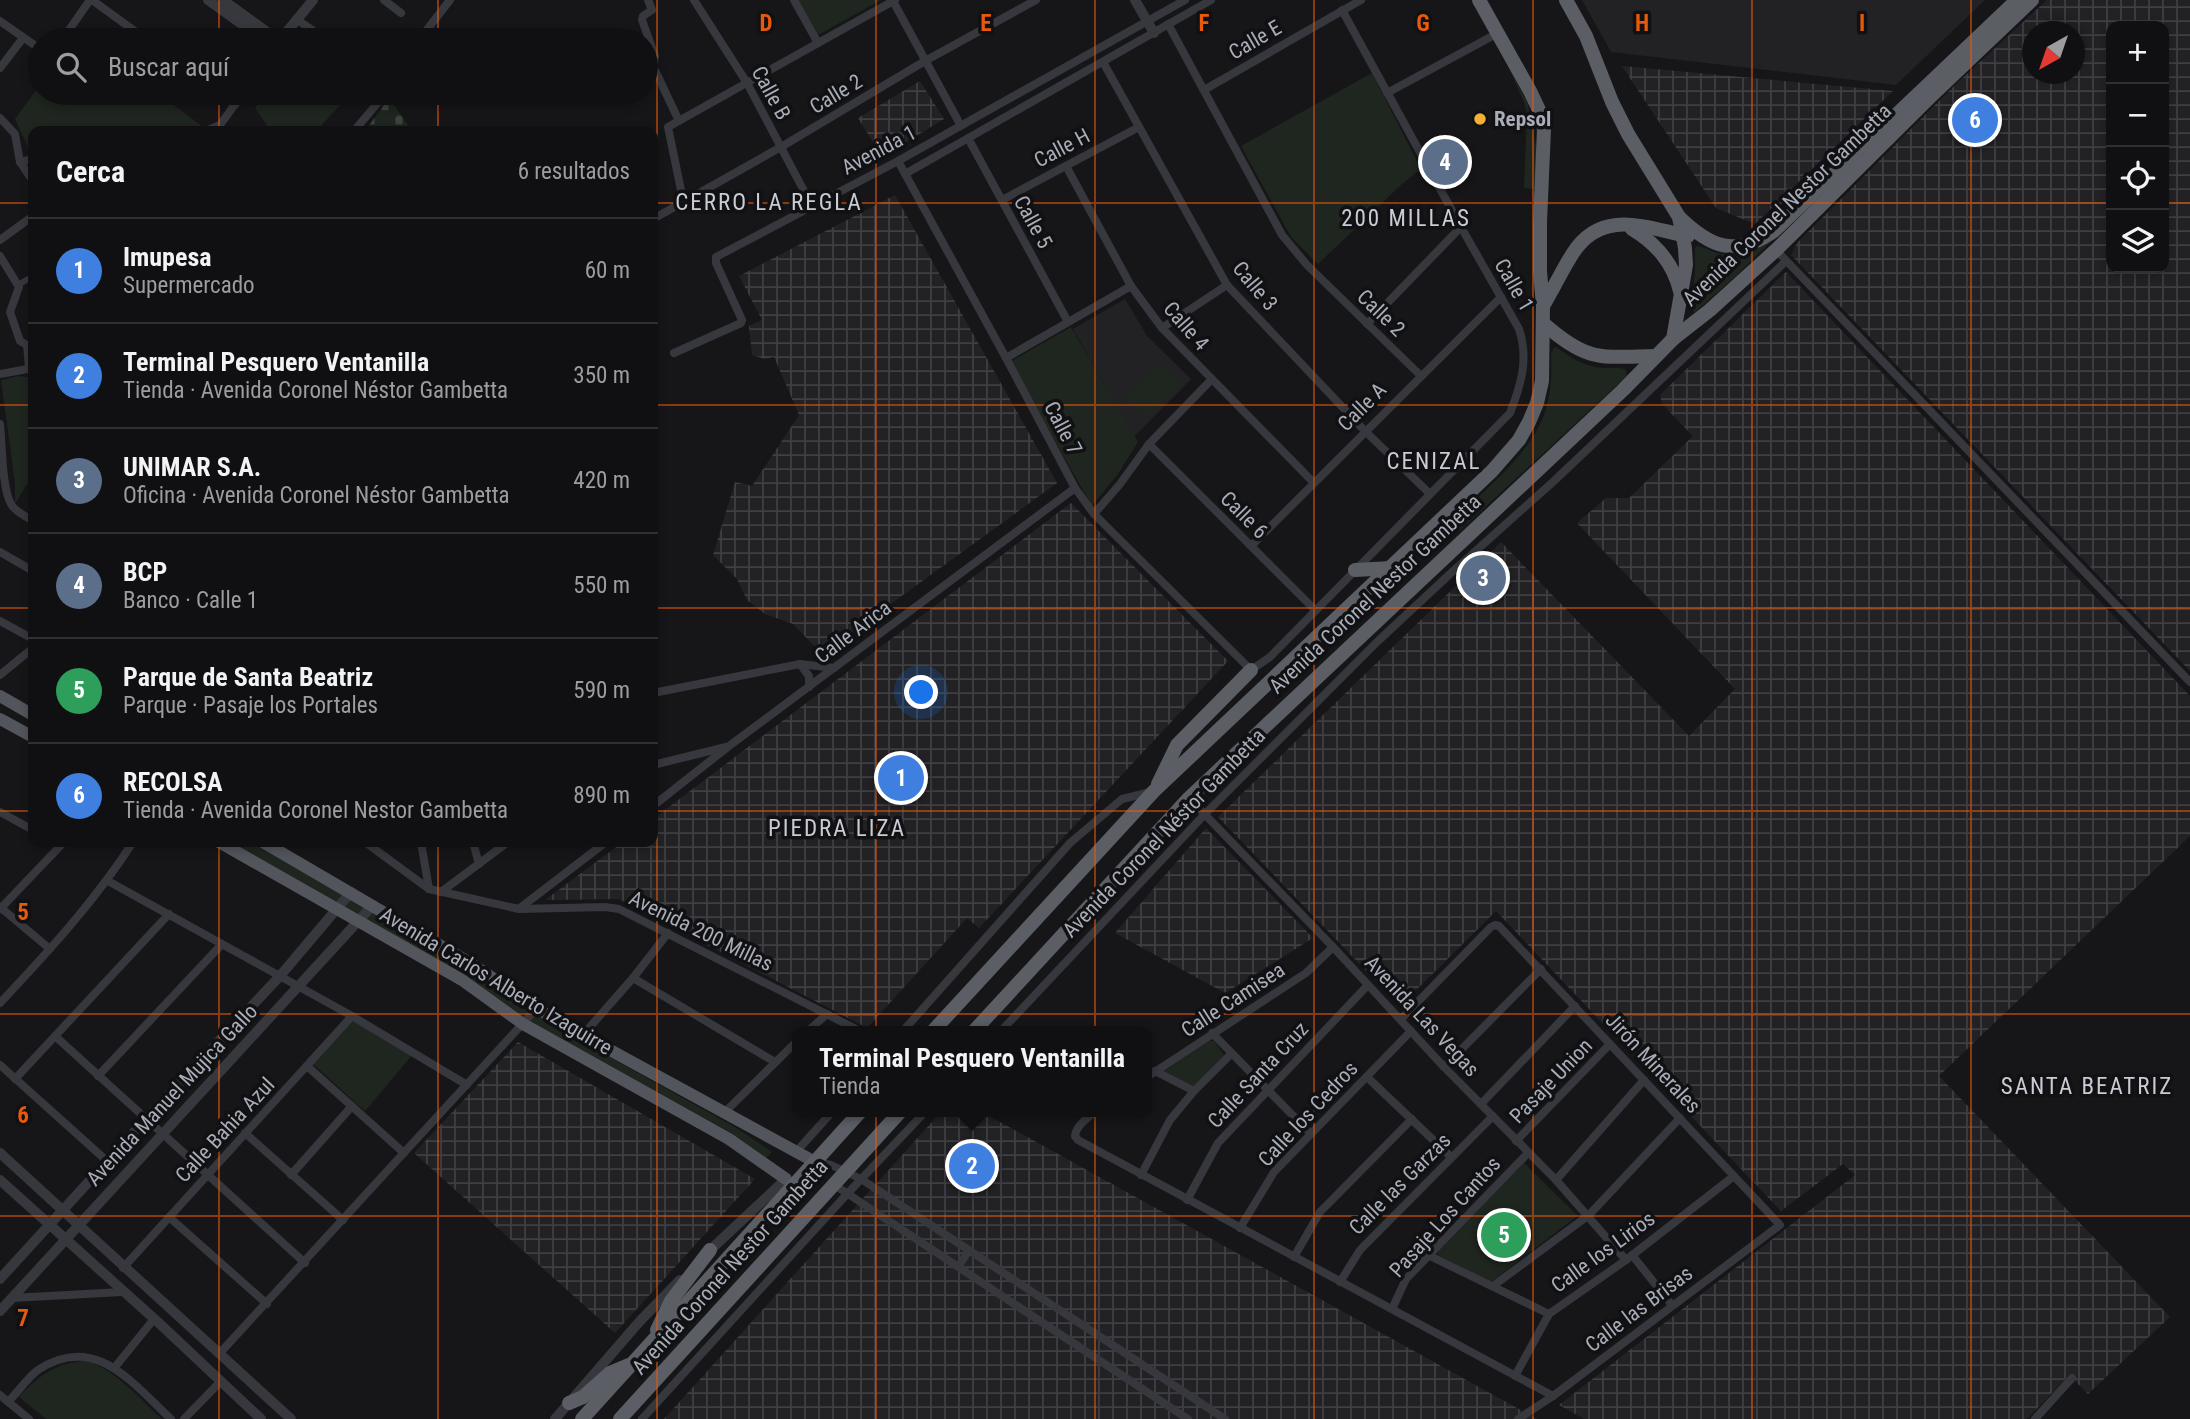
<!DOCTYPE html>
<html lang="es">
<head>
<meta charset="utf-8">
<style>
	:root { --surface:#101012; --page:#19191b; --text:#f1f3f6; --muted:#9c9d9f; --line:#303032; --accent:#b45309 }
	body { margin:0; font-family:"Roboto Condensed",sans-serif; background:var(--page); color:var(--text) }
	.controls { position:absolute; right:21px; top:21px; display:grid; overflow:hidden; border-radius:14px; box-shadow:0 4px 10px #0003 }
	.controls button { width:63px; height:63px; display:grid; place-items:center; padding:0; border:0; border-bottom:2px solid var(--line); background:var(--surface); color:var(--text); font:35px sans-serif }
	.compass { position:absolute; left:2022px; top:21px; width:63px; height:63px; border-radius:50%; background:var(--surface); box-shadow:0 4px 10px #0003; rotate:220deg }
	.you { position:absolute; left:922px; top:693px; width:24px; height:24px; margin:-18px; border:5px solid #fff; border-radius:50%; background:#1a73e8; box-shadow:0 0 0 10px #1a73e833 }
	.badge { display:grid; place-items:center; width:46px; height:46px; border-radius:50%; background:var(--accent); color:#fff; font-size:23px; font-weight:700 }
	.pin { position:absolute; translate:-50% -50%; border:4px solid #fff; box-shadow:0 2px 7px #0006 }
	.popup { position:absolute; left:792px; top:1026px; width:360px; height:91px; box-sizing:border-box; display:grid; place-content:center; border-radius:14px; background:var(--surface); filter:drop-shadow(0 2px 5px #0005); font-size:23px; white-space:nowrap; color:var(--muted) }
	.popup b { font-size:26px; color:var(--text) }
	.popup::after { content:''; position:absolute; left:50%; top:100%; margin-left:-14px; border:14px solid transparent; border-top-color:var(--surface) }
	.list { margin:0; padding:0; list-style:none }
	h2 { display:flex; justify-content:space-between; align-items:center; height:91px; margin:0; padding:0 28px; font-size:30px }
	h2 small { font-size:23px; font-weight:400; color:var(--muted) }
	.list li { display:grid; grid-template-columns:46px 1fr auto; gap:21px; align-items:center; box-sizing:border-box; height:105px; padding:0 28px; border-top:2px solid var(--line) }
	.list b { display:block; font-size:26px; white-space:nowrap }
	.list p { margin:0; font-size:23px; white-space:nowrap; color:var(--muted) }
	.list em { font-size:23px; font-style:normal; color:var(--muted) }
	.icon { flex:none; width:38px; height:38px; fill:none; stroke:currentColor; stroke-width:2; stroke-linecap:round; stroke-linejoin:round }
	.map { position:relative; flex:none; width:2190px; height:1419px; overflow:hidden }
	.search { position:absolute; background:var(--surface); box-shadow:0 4px 10px #0003; left:28px; top:28px; width:630px; height:77px; display:flex; align-items:center; gap:18px; box-sizing:border-box; padding:0 24px; border-radius:38px; color:var(--muted); font-size:26px }
	.panel { position:absolute; background:var(--surface); box-shadow:0 4px 10px #0003; left:28px; top:126px; width:630px; height:721px; border-radius:14px }
	.map>svg:first-child { display:block }
	.built { fill:#222225 }
	.industrial { fill:url(#industrial-grid); fill-rule:evenodd }
	.green { fill:#1e261f }
	.cemetery { fill:url(#cemetery-stones) }
	.lines { fill:none; stroke-linecap:round; stroke-linejoin:round }
	.pedestrian { stroke:#37383d; stroke-width:6 }
	.minor { stroke:#37383d; stroke-width:8 }
	.tertiary { stroke:#37383d; stroke-width:10 }
	.primary { stroke:#53555c; stroke-width:12 }
	.trunk { stroke:#5b5e65; stroke-width:14 }
	.grid { fill:none; stroke:#e8590c; stroke-width:2; stroke-opacity:0.55 }
	.poi-dot { fill:#f2b134; stroke:#111113; stroke-width:2.5 }
	.labels { text-anchor:middle; dominant-baseline:central; stroke-width:7; stroke-linejoin:round; paint-order:stroke }
	.street-label { font-size:21px; fill:#a8adb8; stroke:#111113 }
	.poi-label { font-size:21px; font-weight:bold; fill:#a8adb8; stroke:#111113; text-anchor:start }
	.neighbourhood-label { font-size:23px; letter-spacing:2px; fill:#c9ccd4; stroke:#111113 }
	.grid-label { font-size:23px; text-anchor:middle; font-weight:bold; fill:#e8590c; stroke:#111113; stroke-width:7; stroke-linejoin:round; paint-order:stroke }
</style>
</head>
<body>
<div class="map">
<svg width="2190" height="1419" viewBox="0 0 2190 1419">
	<defs>
		<pattern id="industrial-grid" width="8" height="8" patternUnits="userSpaceOnUse" patternTransform="scale(1.75)"><rect width="8" height="8" fill="#222225"/><path d="M0 4h8M4 0v8" fill="none" stroke="#3f3f43"/></pattern>
		<pattern id="cemetery-stones" width="16" height="16" patternUnits="userSpaceOnUse" patternTransform="scale(1.75)"><rect width="16" height="16" fill="#1e261f"/><path d="M2 7V4a2 2 0 0 1 4 0v3zM10 15v-3a2 2 0 0 1 4 0v3z" fill="#3c433d"/></pattern>
	</defs>
	<rect width="100%" height="100%" fill="#161618"/>
	<g class="built">
		<path d="M1582 0H1985L1896 85 1611 52Z"/>
		<path d="M1125 299 1147 336 1191 379 1134 437 1073 329Z"/>
	</g>
	<g class="industrial">
		<path d="M2047 0H2190V671L1791 255 1797 243 1955 85ZM2111 26H2164V268H2111ZM2032 32H2074V74H2032Z"/>
		<path d="M1622 66 1893 91 1755 224 1716 208Z"/>
		<path d="M920 81 944 119 882 157 858 118Z"/>
		<path d="M895 195 1057 483 822 654 793 624 765 614 747 600 737 579 713 555 735 482 752 486 799 415 774 357 765 359 752 355 749 326 762 320 739 276Z"/>
		<path d="M1786 272 2190 696V836L1939 1076 2170 1317 2088 1394 2069 1375 2027 1419H1584L1559 1405 1855 1175 1843 1164 1781 1211 1496 911 1400 1006 1218 817 1501 542 1689 736 1735 689 1577 523 1606 498H1629L1693 436 1662 404 1660 395Z"/>
		<path d="M1071 503 1228 661 979 928 967 918 867 1028 619 899 545 900 623 842H653V819Z"/>
		<path d="M1206 828 1313 938 1225 993 1115 933Z"/>
		<path d="M518 1042 755 1179 615 1333 414 1153Z"/>
		<path d="M941 1112H982L1537 1419H664Z"/>
	</g>
	<g class="green">
		<path d="M798 0H881L818 35Z"/>
		<path d="M1508 66 1528 104 1532 131 1537 149 1534 189 1524 188 1527 114 1524 102Z"/>
		<path d="M1372 73 1421 169 1402 184 1318 264 1291 237 1241 146Z"/>
		<path d="M40 85V93H158L204 128 184 131H33L32 156 15 119Z"/>
		<path d="M266 93H330L342 103 316 131H271L255 108Z"/>
		<path d="M1772 240 1735 277 1695 312 1688 309 1695 275V248L1697 246C1704 247 1710 251 1718 253 1738 258 1756 250 1772 240Z"/>
		<path d="M1071 327 1138 442 1118 474 1092 506 1010 362Z"/>
		<path d="M1556 347C1571 358 1585 367 1604 368 1612 369 1618 366 1626 370L1627 376 1458 532 1449 524C1482 492 1530 456 1545 412 1551 393 1552 373 1551 353L1554 348Z"/>
		<path d="M1161 362 1181 381 1146 418 1126 398Z"/>
		<path d="M19 376 33 378V485L27 484 15 504V483L1 380Z"/>
		<path d="M231 842H249L262 848 468 967 546 1022 735 1127 772 1152 766 1158 730 1132 542 1029 465 976Z"/>
		<path d="M353 1021 413 1054 365 1111 313 1064Z"/>
		<path d="M1210 1041H1214L1224 1055 1191 1089 1164 1071Z"/>
		<path d="M1524 1163 1577 1215 1576 1217 1491 1282 1438 1255V1252Z"/>
		<path d="M87 1361C117 1371 139 1398 162 1419H46L19 1397C39 1375 57 1362 87 1361Z"/>
	</g>
	<path class="cemetery" d="M389 98 410 128 411 131H365Z"/>
	<g class="lines">
		<g class="pedestrian">
			<path d="M18 285 33 276"/>
			<path d="M33 306V307"/>
		</g>
		<g class="minor">
			<path d="M92 0 147 40"/>
			<path d="M384 0 401 13"/>
			<path d="M648 0 652 10 643 16 642 20 655 56 653 66 679 121"/>
			<path d="M694 0 747 83 812 206"/>
			<path d="M794 0 818 43"/>
			<path d="M893 1 961 126"/>
			<path d="M296 19 327 40"/>
			<path d="M0 21 40 49"/>
			<path d="M1168 24 1282 235 1307 265 1421 376"/>
			<path d="M62 40 90 0"/>
			<path d="M419 40 450 0"/>
			<path d="M1103 62 1227 285 1365 431 1430 494"/>
			<path d="M0 68 23 38"/>
			<path d="M1204 90 1361 0"/>
			<path d="M218 93 235 105"/>
			<path d="M1387 93 1498 33"/>
			<path d="M0 118 15 134 20 162 33 181"/>
			<path d="M206 131 220 125 243 93"/>
			<path d="M354 131 386 93"/>
			<path d="M968 138 1068 322"/>
			<path d="M898 161 1006 358 1075 488 1094 514 1251 670 1270 657 1510 413C1521 385 1529 359 1519 329L1461 227 1342 10"/>
			<path d="M20 162 33 159"/>
			<path d="M1066 166 1131 286 1162 328 1314 483"/>
			<path d="M905 174 1211 0"/>
			<path d="M683 200 668 127 895 0"/>
			<path d="M1002 200 1139 127"/>
			<path d="M653 219 781 147 925 61 1036 0"/>
			<path d="M0 240 33 216"/>
			<path d="M1776 250 2190 682"/>
			<path d="M0 256 19 287 10 312 20 341 27 345 29 367"/>
			<path d="M1367 324 1461 227"/>
			<path d="M1162 328 1227 285"/>
			<path d="M674 353 741 323 742 320 716 263V257L898 161 1185 0"/>
			<path d="M1006 358 1131 286"/>
			<path d="M0 374 33 368"/>
			<path d="M0 424C2 443 2 489 11 504 15 512 26 516 33 521"/>
			<path d="M1149 444 1315 610"/>
			<path d="M1094 514 1120 484 1149 444 1211 380"/>
			<path d="M1251 546 1501 297"/>
			<path d="M0 552 33 571"/>
			<path d="M0 621 33 639"/>
			<path d="M800 664 809 676V687"/>
			<path d="M0 675 33 648"/>
			<path d="M653 693 800 664 834 668"/>
			<path d="M653 765 726 747"/>
			<path d="M1189 798 1333 947 1444 1067 1556 1180 1626 1260"/>
			<path d="M653 806 729 746 1075 488"/>
			<path d="M0 812 33 830"/>
			<path d="M365 842 429 889 519 909 605 907 619 909 860 1031"/>
			<path d="M421 842 429 889"/>
			<path d="M473 842 479 864"/>
			<path d="M108 881 352 1016 467 1085"/>
			<path d="M441 892 508 842"/>
			<path d="M0 907 50 949"/>
			<path d="M520 908 606 842"/>
			<path d="M0 909 64 842"/>
			<path d="M633 978 775 1062"/>
			<path d="M0 1003C48 952 95 901 133 842"/>
			<path d="M1401 1019 1491 927 1495 925 1499 926 1780 1225 1553 1396 1518 1419"/>
			<path d="M808 1031 827 1014"/>
			<path d="M903 1031 1070 843 1122 799 1151 792"/>
			<path d="M1001 1031 1205 814 1377 642 1451 573 1554 481 1786 261"/>
			<path d="M1212 1033 1311 1134"/>
			<path d="M55 1036 305 1263"/>
			<path d="M582 1036 633 978 668 933"/>
			<path d="M0 1065 107 1161"/>
			<path d="M307 1066 404 1153"/>
			<path d="M1444 1067 1541 969"/>
			<path d="M1155 1071 1194 1091"/>
			<path d="M98 1076 222 944"/>
			<path d="M1147 1077 1306 973 1333 947"/>
			<path d="M1367 1077 1451 1157"/>
			<path d="M15 1079 169 914"/>
			<path d="M1481 1104 1575 1006"/>
			<path d="M725 1112 797 1041"/>
			<path d="M1095 1112C1087 1118 1076 1126 1075 1136L1078 1140 1553 1396"/>
			<path d="M245 1133 343 1220"/>
			<path d="M1516 1141 1610 1044"/>
			<path d="M795 1153 832 1112"/>
			<path d="M815 1162 831 1165 861 1179 1225 1419"/>
			<path d="M291 1175 352 1106"/>
			<path d="M1141 1175 1170 1120 1194 1091 1231 1054"/>
			<path d="M1556 1180 1644 1080"/>
			<path d="M833 1184 1188 1419"/>
			<path d="M1187 1200 1218 1143 1368 985"/>
			<path d="M169 1217 267 1304"/>
			<path d="M1240 1228 1274 1172 1411 1031"/>
			<path d="M1428 1255 1549 1314"/>
			<path d="M1632 1255 1672 1305"/>
			<path d="M1294 1257 1320 1212 1412 1119"/>
			<path d="M959 1266 969 1250"/>
			<path d="M123 1268 352 1016"/>
			<path d="M1340 1282 1360 1250 1493 1116"/>
			<path d="M1493 1286 1589 1215 1680 1118"/>
			<path d="M12 1298 122 1292"/>
			<path d="M1392 1309 1406 1279 1528 1153"/>
			<path d="M219 1354 536 1009"/>
			<path d="M115 1367 154 1319"/>
			<path d="M1515 1376 1549 1314 1626 1260 1734 1176"/>
			<path d="M0 1395 29 1419"/>
			<path d="M8 1402C18 1392 27 1378 38 1370 95 1332 132 1383 171 1419"/>
			<path d="M184 1419 221 1381"/>
			<path d="M642 1419 848 1193 925 1112"/>
			<path d="M2035 1419 2072 1378"/>
		</g>
		<g class="tertiary">
			<path d="M208 0 264 40"/>
			<path d="M223 0 278 40"/>
			<path d="M1135 0 1154 33"/>
			<path d="M280 40 313 0"/>
			<path d="M0 1153 291 1419"/>
			<path d="M0 1180 160 1324 261 1419"/>
			<path d="M706 1254 786 1179"/>
			<path d="M0 1279 146 1119 280 976 351 892"/>
			<path d="M0 1311 373 905"/>
			<path d="M555 1419 640 1321 680 1280"/>
		</g>
		<g class="primary">
			<path d="M0 696 33 715"/>
			<path d="M0 719 33 737"/>
			<path d="M219 842 462 980 523 1024 729 1139 786 1179"/>
			<path d="M263 842 470 963 555 1020 815 1162"/>
		</g>
		<g class="trunk">
			<path d="M1566 0 1586 36 1612 102 1628 134 1679 217 1685 248 1686 265 1673 339"/>
			<path d="M1679 217C1710 247 1735 258 1774 231L2017 0"/>
			<path d="M1632 229C1657 244 1673 263 1680 291"/>
			<path d="M1543 306C1554 288 1562 270 1573 253 1602 208 1646 228 1688 236"/>
			<path d="M1543 323C1588 363 1601 357 1656 356"/>
			<path d="M1355 570 1392 568"/>
			<path d="M1158 784 1177 745 1251 670"/>
			<path d="M933 1031 1154 791 1492 471 1519 440 1529 422 1537 403 1542 381 1543 306 1540 271V222L1544 129 1539 110 1530 91 1479 0"/>
			<path d="M974 1031 1189 798 1623 390 1673 339 1710 310 1776 250 1930 97 2032 0"/>
			<path d="M657 1330 671 1301 710 1250"/>
			<path d="M569 1403 583 1397 610 1373 629 1365"/>
			<path d="M582 1419 860 1112"/>
			<path d="M620 1419 900 1112"/>
		</g>
	</g>
	<path class="grid" d="M219 0V40M438 0V40M657 0V1419M876 0V1419M1095 0V1419M1314 0V1419M1533 0V1419M1752 0V1419M1971 0V1419M219 93V131M438 93V131M0 203H33M653 203H2111M2164 203H2190M0 405H33M653 405H2190M0 608H33M653 608H2190M0 811H33M653 811H2190M219 842V1419M438 842V1419M0 1014H2190M0 1216H2190"/>
	<circle class="poi-dot" cx="1480" cy="119" r="7"/>
	<g class="labels">
		<g class="street-label">
			<text transform="translate(1255 40) rotate(-30)">Calle E</text>
			<text transform="translate(771 93) rotate(61)">Calle B</text>
			<text transform="translate(836 94) rotate(-31)">Calle 2</text>
			<text transform="translate(1062 148) rotate(-28)">Calle H</text>
			<text transform="translate(879 150) rotate(-28)">Avenida 1</text>
			<text transform="translate(1787 205) rotate(-44)">Avenida Coronel Nestor Gambetta</text>
			<text transform="translate(1033 222) rotate(61)">Calle 5</text>
			<text transform="translate(1514 285) rotate(60)">Calle 1</text>
			<text transform="translate(1255 286) rotate(50)">Calle 3</text>
			<text transform="translate(1381 313) rotate(44)">Calle 2</text>
			<text transform="translate(1186 326) rotate(49)">Calle 4</text>
			<text transform="translate(1362 407) rotate(-45)">Calle A</text>
			<text transform="translate(1063 428) rotate(62)">Calle 7</text>
			<text transform="translate(1244 515) rotate(45)">Calle 6</text>
			<text transform="translate(1375 594) rotate(-43)">Avenida Coronel Nestor Gambetta</text>
			<text transform="translate(853 632) rotate(-37)">Calle Arica</text>
			<text transform="translate(1164 833) rotate(-46)">Avenida Coronel Néstor Gambetta</text>
			<text transform="translate(701 931) rotate(26)">Avenida 200 Millas</text>
			<text transform="translate(496 981) rotate(31)">Avenida Carlos Alberto Izaguirre</text>
			<text transform="translate(1233 1000) rotate(-33)">Calle Camisea</text>
			<text transform="translate(1422 1016) rotate(47)">Avenida Las Vegas</text>
			<text transform="translate(1653 1063) rotate(47)">Jirón Minerales</text>
			<text transform="translate(1258 1075) rotate(-47)">Calle Santa Cruz</text>
			<text transform="translate(1551 1081) rotate(-46)">Pasaje Union</text>
			<text transform="translate(172 1095) rotate(-47)">Avenida Manuel Mujica Gallo</text>
			<text transform="translate(1308 1114) rotate(-47)">Calle los Cedros</text>
			<text transform="translate(225 1130) rotate(-47)">Calle Bahia Azul</text>
			<text transform="translate(1400 1184) rotate(-45)">Calle las Garzas</text>
			<text transform="translate(1445 1217) rotate(-48)">Pasaje Los Cantos</text>
			<text transform="translate(1603 1252) rotate(-36)">Calle los Lirios</text>
			<text transform="translate(730 1267) rotate(-48)">Avenida Coronel Nestor Gambetta</text>
			<text transform="translate(1639 1309) rotate(-37)">Calle las Brisas</text>
		</g>
		<g class="poi-label">
			<text x="1494" y="119">Repsol</text>
		</g>
		<g class="neighbourhood-label">
			<text x="769" y="202">CERRO LA REGLA</text>
			<text x="1406" y="218">200 MILLAS</text>
			<text x="1434" y="461">CENIZAL</text>
			<text x="837" y="828">PIEDRA LIZA</text>
			<text x="2087" y="1086">SANTA BEATRIZ</text>
		</g>
	</g>
	<g class="grid-label">
		<text x="766" y="31">D</text>
		<text x="986" y="31">E</text>
		<text x="1204" y="31">F</text>
		<text x="1423" y="31">G</text>
		<text x="1642" y="31">H</text>
		<text x="1862" y="31">I</text>
		<text x="23" y="920">5</text>
		<text x="23" y="1123">6</text>
		<text x="23" y="1326">7</text>
	</g>
</svg>
<div class="controls">
<button>+</button>
<button>−</button>
<button><svg class="icon" aria-label="locate" viewBox="0 0 24 24"><circle cx="12" cy="12" r="6"/><path d="M12 2v4M12 18v4M2 12h4M18 12h4"/></svg></button>
<button><svg class="icon" aria-label="layers" viewBox="0 0 24 24"><path d="M12 4l9 5-9 5-9-5zM3 14l9 5 9-5"/></svg></button>
</div>
<svg class="compass" viewBox="-18 -18 36 36"><path d="M0-13l5 13h-10z" fill="#e53935"/><path d="M0 13l5-13h-10z" fill="#9c9d9f"/></svg>
<div class="you"></div>
<div class="pin badge" style="left:901px;top:778px;background:#3f7fe0">1</div>
<div class="pin badge" style="left:972px;top:1166px;background:#3f7fe0">2</div>
<div class="popup"><b>Terminal Pesquero Ventanilla</b>Tienda</div>
<div class="pin badge" style="left:1483px;top:578px;background:#5c6f8a">3</div>
<div class="pin badge" style="left:1445px;top:162px;background:#5c6f8a">4</div>
<div class="pin badge" style="left:1504px;top:1235px;background:#2e9e5b">5</div>
<div class="pin badge" style="left:1975px;top:120px;background:#3f7fe0">6</div>
<div class="search"><svg class="icon" aria-label="search" viewBox="0 0 24 24"><circle cx="10" cy="10" r="6"/><path d="M15 15l6 6"/></svg>Buscar aquí</div>
<section class="panel">
<h2>Cerca<small>6 resultados</small></h2>
<ul class="list">
<li><span class="badge" style="background:#3f7fe0">1</span><div><b>Imupesa</b><p>Supermercado</p></div><em>60 m</em></li>
<li><span class="badge" style="background:#3f7fe0">2</span><div><b>Terminal Pesquero Ventanilla</b><p>Tienda · Avenida Coronel Néstor Gambetta</p></div><em>350 m</em></li>
<li><span class="badge" style="background:#5c6f8a">3</span><div><b>UNIMAR S.A.</b><p>Oficina · Avenida Coronel Néstor Gambetta</p></div><em>420 m</em></li>
<li><span class="badge" style="background:#5c6f8a">4</span><div><b>BCP</b><p>Banco · Calle 1</p></div><em>550 m</em></li>
<li><span class="badge" style="background:#2e9e5b">5</span><div><b>Parque de Santa Beatriz</b><p>Parque · Pasaje los Portales</p></div><em>590 m</em></li>
<li><span class="badge" style="background:#3f7fe0">6</span><div><b>RECOLSA</b><p>Tienda · Avenida Coronel Nestor Gambetta</p></div><em>890 m</em></li>
</ul>
</section>
</div>
</body>
</html>
